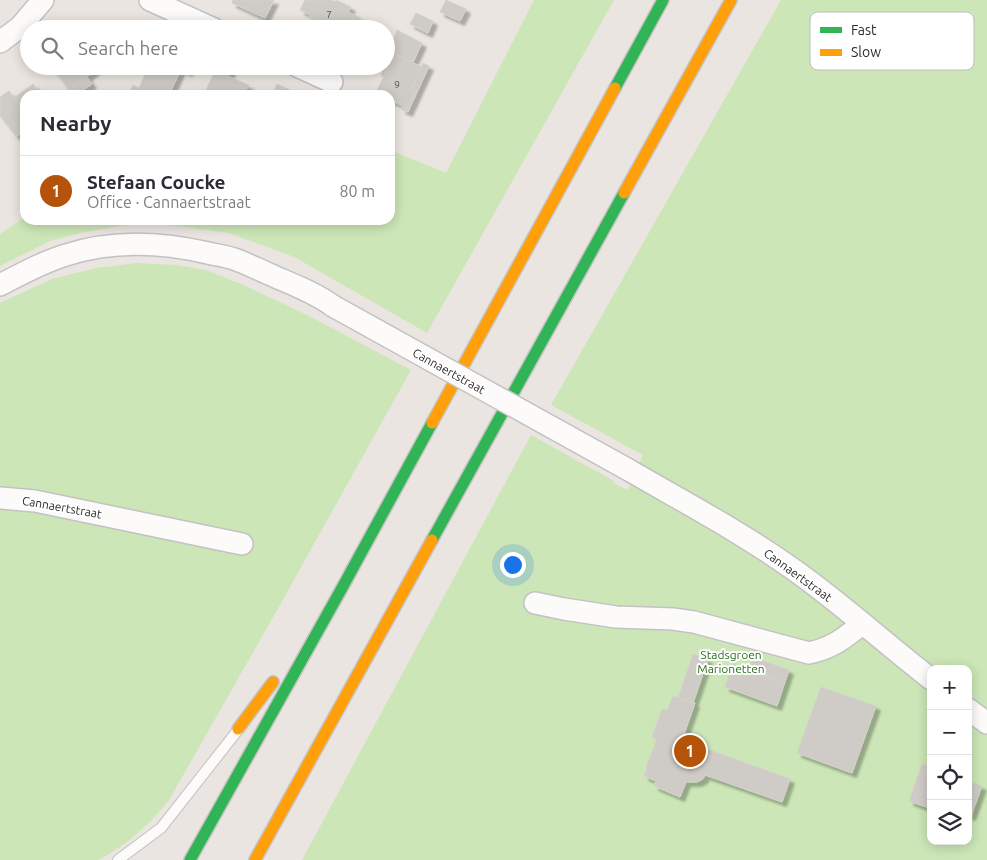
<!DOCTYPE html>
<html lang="en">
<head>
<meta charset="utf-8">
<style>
	:root { --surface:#fff; --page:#f7f7f7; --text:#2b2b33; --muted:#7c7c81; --line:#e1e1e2; --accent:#b45309 }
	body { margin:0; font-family:Ubuntu,sans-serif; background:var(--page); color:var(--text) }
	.controls { position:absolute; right:15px; bottom:15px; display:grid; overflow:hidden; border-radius:10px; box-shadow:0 2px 12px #0003 }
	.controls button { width:45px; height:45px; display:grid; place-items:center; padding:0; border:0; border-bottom:1px solid var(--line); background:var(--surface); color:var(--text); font:25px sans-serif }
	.you { position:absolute; left:512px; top:564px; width:18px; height:18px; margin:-12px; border:4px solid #fff; border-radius:50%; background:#1a73e8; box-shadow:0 0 0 8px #1a73e833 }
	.badge { display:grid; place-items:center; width:32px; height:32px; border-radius:50%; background:var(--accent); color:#fff; font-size:16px; font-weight:700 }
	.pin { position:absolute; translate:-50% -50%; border:2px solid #fff; box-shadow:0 1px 5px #0006 }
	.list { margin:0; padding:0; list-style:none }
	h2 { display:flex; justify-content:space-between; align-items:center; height:65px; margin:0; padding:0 20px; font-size:21px }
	h2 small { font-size:16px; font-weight:400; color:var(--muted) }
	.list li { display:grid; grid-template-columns:32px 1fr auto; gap:15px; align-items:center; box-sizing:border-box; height:70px; padding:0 20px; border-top:1px solid var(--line) }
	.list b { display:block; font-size:19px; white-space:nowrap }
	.list p { margin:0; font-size:16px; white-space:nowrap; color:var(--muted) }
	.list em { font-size:16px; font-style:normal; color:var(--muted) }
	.icon { flex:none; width:28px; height:28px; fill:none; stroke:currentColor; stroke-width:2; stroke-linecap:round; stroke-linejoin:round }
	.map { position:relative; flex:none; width:987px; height:860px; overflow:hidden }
	.search { position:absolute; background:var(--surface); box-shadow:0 2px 12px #0003; left:20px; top:20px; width:375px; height:55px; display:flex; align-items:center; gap:12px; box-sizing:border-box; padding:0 18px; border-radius:28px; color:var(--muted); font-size:19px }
	.panel { position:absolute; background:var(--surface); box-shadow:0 2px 12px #0003; left:20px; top:90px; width:375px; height:135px; border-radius:15px }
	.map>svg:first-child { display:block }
	.green { fill:#cce6b7; fill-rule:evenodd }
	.building { fill:#cfcbc7; stroke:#d5d1cc; filter:url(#shadow) }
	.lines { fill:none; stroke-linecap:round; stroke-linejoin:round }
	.lane-casing { stroke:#c3c2c2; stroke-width:12 }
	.street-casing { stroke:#c3c2c2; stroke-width:24 }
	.fast-casing { stroke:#c5c3c1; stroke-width:14 }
	.slow-casing { stroke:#c5c3c1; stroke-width:14 }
	.lane { stroke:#fcfbfa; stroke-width:10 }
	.street { stroke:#fcfbfa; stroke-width:21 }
	.fast { stroke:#30b455; stroke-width:11 }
	.slow { stroke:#ff9f0a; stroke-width:11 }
	.street-bridge-casing { stroke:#c3c2c2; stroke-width:24; stroke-linecap:butt }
	.street-bridge { stroke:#fcfbfa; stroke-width:21 }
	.labels { text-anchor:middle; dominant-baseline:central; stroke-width:4; stroke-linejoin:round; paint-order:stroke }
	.number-label { font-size:10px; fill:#565554 }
	.street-label { font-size:12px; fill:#2b2b2b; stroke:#fff }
	.park-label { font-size:12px; fill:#2a6d16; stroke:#fff }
	.key { fill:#fff; stroke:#bfbfbf; stroke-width:1 }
	.key-label { font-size:14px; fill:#2b2b2b }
</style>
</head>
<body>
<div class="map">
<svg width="987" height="860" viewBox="0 0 987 860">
	<defs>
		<filter id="shadow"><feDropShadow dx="4.5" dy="4.5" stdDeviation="1" flood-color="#0004"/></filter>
	</defs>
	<rect width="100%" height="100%" fill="#eae5e0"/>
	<g class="green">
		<path d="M534 0H614L427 333 294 257 229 233 171 225H125L85 232 50 241 0 266V234L25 217V220H390V150L446 173Z"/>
		<path d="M781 0H987V860H302L531 435 614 481 613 483 628 490 643 455 551 405ZM931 669H968V841H931Z"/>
		<path d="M138 263 176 265 206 270 241 284 307 315 411 370 271 621 169 800C150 824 126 846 98 860H0V303L52 279 96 268Z"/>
	</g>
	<g class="building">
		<path d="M233 0H274L265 18 232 3Z"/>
		<path d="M305 0H331L335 2 336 0 351 7 348 12 361 18 355 29H344L341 27 340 29H332L309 18 310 15 300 10Z"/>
		<path d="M446 0 466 9 460 21 440 12Z"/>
		<path d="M416 13 433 21 428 33 410 24Z"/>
		<path d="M397 30 422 43 413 62 394 54 383 77 381 76 384 66H386V61Z"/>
		<path d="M394 54 422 67 411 90 415 92 407 108 391 100 390 103V95H375Z"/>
		<path d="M423 63 429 66 408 112 401 109 403 106 407 108 415 92 411 90Z"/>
		<path d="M51 66H101L69 90Z"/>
		<path d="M149 66H190L188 72 181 69 169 95H151L144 92 142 95H129L133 85 139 88Z"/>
		<path d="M217 66H226L232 69 228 76 248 85 249 84 244 95H204Z"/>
		<path d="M87 77 92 84 76 95 71 88Z"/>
		<path d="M33 84 42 95H25V131L16 136 0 116V97L9 91 14 98Z"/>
		<path d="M277 84 301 95H272Z"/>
		<path d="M693 654 708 659 693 703 678 698Z"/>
		<path d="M753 657 789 670 785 682 749 669Z"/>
		<path d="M733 664 785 682 777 706 725 687Z"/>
		<path d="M821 687 876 706 852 773 797 753Z"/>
		<path d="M673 696 695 703 682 740 790 779 782 802 705 775 703 779 697 782H686L680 797 654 786 656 781 644 776 647 769 646 768 657 739 652 737 662 709 667 710Z"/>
		<path d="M922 764 931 767V803L929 808 909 801Z"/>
		<path d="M968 781 982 786 971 816 968 815Z"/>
	</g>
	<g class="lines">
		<g class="lane-casing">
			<path id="lane" d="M118 860 161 828 238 730"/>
		</g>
		<g class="street-casing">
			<g id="street">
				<path d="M150 0 214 29"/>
				<path d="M0 42 20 27 43 0"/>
				<path d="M297 66 332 82"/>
				<path d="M0 285C21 274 43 262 66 255 112 240 161 242 208 253 216 255 226 256 234 259 246 263 257 269 269 274 291 284 314 292 333 306"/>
				<path d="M627 469C684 502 743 533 797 572 843 605 886 644 931 679"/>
				<path d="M0 498 35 501 242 544"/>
				<path d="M535 603 564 609 616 617 673 619 694 622 809 653C833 648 844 638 862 624"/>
				<path d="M968 709 987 723"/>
			</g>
		</g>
		<g class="fast-casing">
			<g id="fast">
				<path d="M615 88 663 0"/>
				<path d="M432 540 624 193"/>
				<path d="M190 860 342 588 432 423"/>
			</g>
		</g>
		<g class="slow-casing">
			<g id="slow">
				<path d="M624 193 731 0"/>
				<path d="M432 423 615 88"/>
				<path d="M238 729 273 682"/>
				<path d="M255 860 432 540"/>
			</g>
		</g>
		<use href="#lane" class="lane"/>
		<use href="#street" class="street"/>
		<use href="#fast" class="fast"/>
		<use href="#slow" class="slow"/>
		<g class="street-bridge-casing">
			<path id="street-bridge" d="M333 306 627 469"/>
		</g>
		<use href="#street-bridge" class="street-bridge"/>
	</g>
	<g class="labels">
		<g class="number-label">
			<text x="329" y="14">7</text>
			<text x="397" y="84">9</text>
		</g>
		<g class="street-label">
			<text transform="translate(449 371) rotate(29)">Cannaertstraat</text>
			<text transform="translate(62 507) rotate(10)">Cannaertstraat</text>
			<text transform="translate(798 575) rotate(36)">Cannaertstraat</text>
		</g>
		<g class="park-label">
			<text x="731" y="654">Stadsgroen<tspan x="731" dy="14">Marionetten</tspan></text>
		</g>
	</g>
	<rect x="810" y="12" width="164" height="58" rx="8" class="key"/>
	<rect x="820" y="27" width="22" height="6" fill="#30b455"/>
	<rect x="820" y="49" width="22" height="7" fill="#ff9f0a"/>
	<g class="key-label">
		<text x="851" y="35">Fast</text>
		<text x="851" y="57">Slow</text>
	</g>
</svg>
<div class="controls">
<button>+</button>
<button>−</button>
<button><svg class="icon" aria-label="locate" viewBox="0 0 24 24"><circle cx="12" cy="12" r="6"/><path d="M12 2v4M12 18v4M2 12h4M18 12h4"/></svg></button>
<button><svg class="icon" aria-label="layers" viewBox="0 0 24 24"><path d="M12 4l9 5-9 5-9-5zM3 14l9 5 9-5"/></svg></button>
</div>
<div class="you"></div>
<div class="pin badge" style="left:690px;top:751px">1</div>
<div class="search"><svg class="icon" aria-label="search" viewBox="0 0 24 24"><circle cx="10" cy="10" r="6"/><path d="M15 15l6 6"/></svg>Search here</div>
<section class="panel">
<h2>Nearby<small></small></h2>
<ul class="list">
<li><span class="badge">1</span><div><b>Stefaan Coucke</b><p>Office · Cannaertstraat</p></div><em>80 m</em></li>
</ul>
</section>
</div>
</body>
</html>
